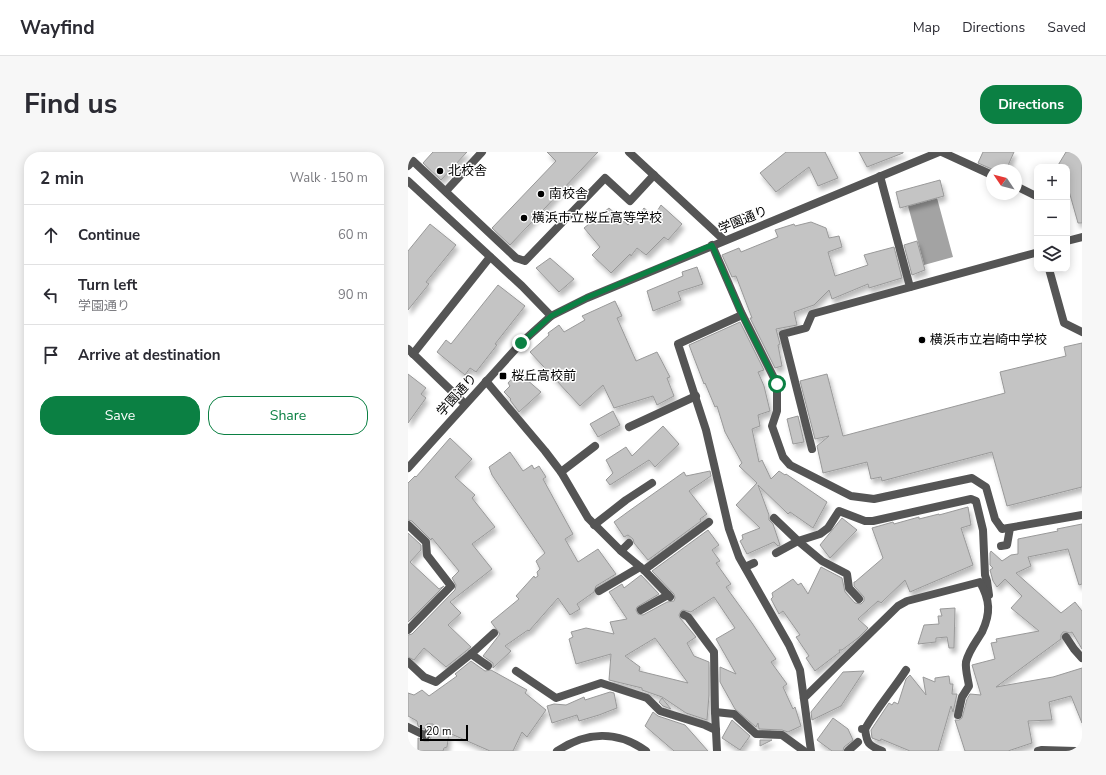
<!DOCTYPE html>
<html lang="en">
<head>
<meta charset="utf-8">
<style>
	:root { --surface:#fff; --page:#f7f7f7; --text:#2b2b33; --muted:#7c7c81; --line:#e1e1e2; --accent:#0b8043 }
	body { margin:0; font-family:"Nunito Sans","Noto Sans JP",sans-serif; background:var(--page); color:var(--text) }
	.controls { position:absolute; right:12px; top:12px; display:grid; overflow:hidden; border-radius:8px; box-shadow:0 2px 10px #0003 }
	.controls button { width:36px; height:36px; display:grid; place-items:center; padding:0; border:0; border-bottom:1px solid var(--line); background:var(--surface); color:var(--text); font:20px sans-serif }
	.compass { position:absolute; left:578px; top:12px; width:36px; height:36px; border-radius:50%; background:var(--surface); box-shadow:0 2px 10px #0003; rotate:305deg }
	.scale { position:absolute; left:12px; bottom:10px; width:48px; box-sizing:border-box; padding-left:4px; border:2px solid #000; border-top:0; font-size:11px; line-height:14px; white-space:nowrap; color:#000; -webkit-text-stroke:3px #fff; paint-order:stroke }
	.stop { position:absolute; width:12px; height:12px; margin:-9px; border:3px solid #0b8043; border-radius:50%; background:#fff }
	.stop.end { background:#0b8043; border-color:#fff; box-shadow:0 1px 4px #0008 }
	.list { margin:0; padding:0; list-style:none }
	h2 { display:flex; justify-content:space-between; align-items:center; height:52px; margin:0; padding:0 16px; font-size:17px }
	h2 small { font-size:13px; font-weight:400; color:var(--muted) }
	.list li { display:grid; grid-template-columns:26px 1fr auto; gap:12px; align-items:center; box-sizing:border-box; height:60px; padding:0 16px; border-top:1px solid var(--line) }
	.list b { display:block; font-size:15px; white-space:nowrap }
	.list p { margin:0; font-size:13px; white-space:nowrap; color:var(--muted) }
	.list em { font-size:13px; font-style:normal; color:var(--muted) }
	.actions { display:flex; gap:8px; padding:12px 16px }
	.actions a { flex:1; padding:9px 0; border:1px solid var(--accent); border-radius:16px; text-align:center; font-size:14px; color:var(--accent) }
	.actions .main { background:var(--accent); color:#fff }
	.icon { flex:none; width:22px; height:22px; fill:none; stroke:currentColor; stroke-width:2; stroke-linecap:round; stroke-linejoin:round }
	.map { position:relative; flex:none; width:674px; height:599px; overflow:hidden; border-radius:16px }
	header { display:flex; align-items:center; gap:24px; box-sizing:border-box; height:56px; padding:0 20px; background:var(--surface); border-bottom:1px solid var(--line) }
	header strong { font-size:19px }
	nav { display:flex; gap:22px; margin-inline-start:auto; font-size:14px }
	.intro { display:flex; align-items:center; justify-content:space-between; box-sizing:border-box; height:96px; padding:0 24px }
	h1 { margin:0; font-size:28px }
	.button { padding:10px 18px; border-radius:16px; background:var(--accent); color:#fff; font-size:14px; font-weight:700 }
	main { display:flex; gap:24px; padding:0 24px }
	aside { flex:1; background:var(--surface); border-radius:16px; box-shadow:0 2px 10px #0003 }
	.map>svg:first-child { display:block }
	.water { fill:#a3a3a3 }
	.building { fill:#c4c4c4; stroke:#999; fill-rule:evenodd; filter:url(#shadow) }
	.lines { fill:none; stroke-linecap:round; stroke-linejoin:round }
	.service { stroke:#555; stroke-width:8 }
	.minor { stroke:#555; stroke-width:8 }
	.tertiary { stroke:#555; stroke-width:8 }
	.route { stroke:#0b8043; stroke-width:5 }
	.poi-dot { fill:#000; stroke:#fff; stroke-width:1.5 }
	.labels { text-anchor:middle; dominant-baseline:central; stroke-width:3; stroke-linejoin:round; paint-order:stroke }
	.poi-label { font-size:13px; fill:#000; stroke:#fff; text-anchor:start }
	.street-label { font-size:13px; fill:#000; stroke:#fff }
</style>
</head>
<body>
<header>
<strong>Wayfind</strong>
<nav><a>Map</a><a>Directions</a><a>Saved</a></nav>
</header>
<div class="intro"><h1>Find us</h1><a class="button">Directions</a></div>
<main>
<aside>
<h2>2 min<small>Walk · 150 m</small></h2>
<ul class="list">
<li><svg class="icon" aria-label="ahead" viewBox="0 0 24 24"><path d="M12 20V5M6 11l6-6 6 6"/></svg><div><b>Continue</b></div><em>60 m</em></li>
<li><svg class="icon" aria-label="left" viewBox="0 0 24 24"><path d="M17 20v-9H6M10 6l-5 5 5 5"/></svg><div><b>Turn left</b><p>学園通り</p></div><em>90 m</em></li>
<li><svg class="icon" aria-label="arrive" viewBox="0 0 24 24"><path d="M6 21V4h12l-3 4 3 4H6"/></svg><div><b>Arrive at destination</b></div></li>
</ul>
<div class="actions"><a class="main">Save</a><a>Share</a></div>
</aside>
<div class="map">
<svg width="674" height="599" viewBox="0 0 674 599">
	<defs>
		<filter id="shadow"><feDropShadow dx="2.5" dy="4.5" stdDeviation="2" flood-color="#0004"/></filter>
	</defs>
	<rect width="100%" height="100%" fill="#fff"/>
	<path class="water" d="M529 46 545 105 516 113 500 54Z"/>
	<g class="building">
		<path d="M25 0H59L33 28 15 11Z"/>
		<path d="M139 0H190L102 93 84 76 148 9Z"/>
		<path d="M378 0H417L430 26 410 34 401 15 368 40 352 21Z"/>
		<path d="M451 0H495V1L459 15Z"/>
		<path d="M575 0H606L598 18H586L570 11Z"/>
		<path d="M658 0H674V71H670L659 32V15H649Z"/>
		<path d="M532 28 536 44 492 56 488 40Z"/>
		<path d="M253 53 274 72 260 88 256 85 238 103 229 96 223 104 222 102 203 121 184 103 192 95 176 76 201 56 220 73 236 56 246 64Z"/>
		<path d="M403 70 418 76 421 86 431 84 434 95 420 100 427 124 460 113 456 103 486 95 494 126 461 136 460 132 424 147 421 138 406 153 386 160 389 173 368 177 372 192 370 193 374 214 367 216 342 166H344L328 124 324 125 314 103 331 96 333 100 370 85 367 78 386 72 387 74Z"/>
		<path d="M22 72 48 93 18 130 21 132 0 158V99Z"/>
		<path d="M509 89 517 118 504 123 496 93Z"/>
		<path d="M142 106 166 127 151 140 128 116Z"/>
		<path d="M289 115 295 132 270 140 273 148 245 159 239 139 275 124 274 120Z"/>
		<path d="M90 133 117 154 87 192 89 193 68 220 62 216 57 223 29 200 38 188 43 192Z"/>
		<path d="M207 149 214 164 209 166 228 209 249 200 262 225 259 226 266 244 249 253 245 244 206 256 195 233 172 254 122 200 141 183 140 181 151 173 156 180 177 168 174 164Z"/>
		<path d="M332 170 356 218 350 220 356 234 362 259 350 263 352 274 344 277 351 310 354 308 363 327 371 319 377 323 378 322 419 350 405 376 382 360 380 362 350 333 361 363V368L365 372 372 393 370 394 366 390 339 402 332 389 335 387 334 383 352 376 328 353 349 331 331 314 334 311 317 280 309 254 307 255 297 231 296 232 281 193Z"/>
		<path d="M674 191V335L599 354 584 300 474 329 473 325 463 327 459 310 415 321 409 294 421 284 407 287 392 229 419 222 435 284 597 241 592 220 658 204 656 195Z"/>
		<path d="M110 220 133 240 111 260 102 248 103 247 96 240 102 234 100 231Z"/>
		<path d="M0 222 18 236 13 242 18 246 0 271Z"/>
		<path d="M205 259 212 273 190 285 182 272Z"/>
		<path d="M390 264 396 290 385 292 379 267Z"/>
		<path d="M255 274 271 292 247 315 241 308 202 333 198 328 205 321 198 308 218 295 224 304Z"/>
		<path d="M42 286 64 307 47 325 67 343 64 346 87 375 64 392 84 417 42 450 53 461 40 473 63 495 38 515 16 496 6 508 0 505V483L4 482 47 438 48 433 44 426 51 419 24 386 23 388 4 369 0 368V331L7 324 8 325Z"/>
		<path d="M102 300 115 319 124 313 126 317 131 314 138 325 135 327 165 382 157 387 170 410 190 397 208 422 188 434 186 440 169 452 172 457 162 463 150 446 121 479 120 478 97 494 103 499 85 516V511L75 504 92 482 83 470 111 447 108 444 126 424 127 426 130 424 129 420 132 417 128 409 137 401 84 323 81 315Z"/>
		<path d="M302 319 303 324 281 339 299 362 292 367 293 369 240 408 226 391 225 387 220 383 216 385 206 370 221 359 276 320 278 324Z"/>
		<path d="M560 355 563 373 553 376 565 413 502 440 497 428 473 451 470 449 450 467 460 476 450 486 434 498H431L432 500 407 519 398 506 401 504 388 485 392 483 375 459 371 462 363 447 365 445 364 441 385 427 390 433 393 431 400 442 413 415 434 426 437 440 447 451 453 452 456 449V445L446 434V430H447L475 406 464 376 485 370 486 372 511 365V367L531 362V363Z"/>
		<path d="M434 366 449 378 422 406 412 393Z"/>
		<path d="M674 372V432L671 433 660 397 620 405 623 414 608 421 653 461 667 450 674 459V497L664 480 662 481 658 480H655L653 483V487L588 535 645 525 674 516V571L663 544 641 550 644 568 620 569 624 591 600 599H557L547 568H551L554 566 559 547 562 542 573 543 564 513 587 507 583 491 589 490 588 487 631 479 603 456 614 444 597 427 589 435 585 429 582 418 585 416 582 413V401L583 399 594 409 603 403 610 402V387L650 379 649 377Z"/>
		<path d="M300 378 311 393 304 398 312 409 308 411 323 432 318 435 344 471 368 507 363 510 379 532 375 535 385 557 387 555 393 574 380 580 374 578 351 577 350 571 348 575 327 557 312 530V515L328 522 308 487 327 476 306 445 283 460 275 458 273 459 271 463 272 466 288 485 279 491 286 504 301 510V543L299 568 278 561 254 545 234 538V536L201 528 203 502 168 512 161 487 165 485 163 480 178 476 206 482 202 470 219 467 201 440 214 432 216 436 233 423 251 442 229 455 228 458 230 462 235 463 259 450 266 449 267 446 266 442 244 419ZM247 486 280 531 231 519 232 515 217 504Z"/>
		<path d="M0 381 13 393V398L2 410 31 437 36 434 0 470Z"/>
		<path d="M547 456 546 496H541L539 485 528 486V490L510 492 516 473 531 472 530 464H534L532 457Z"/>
		<path d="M63 509 77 519 83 518 119 538 117 541 138 558 119 585 114 580 105 599H82L41 581 39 595 36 596 35 599H10V586L16 589H21L27 577 25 572H19L16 577 10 574 9 569 0 564V541L6 543 14 538 21 544 49 524 47 522Z"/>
		<path d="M456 519 433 554 404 568 403 560 435 520Z"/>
		<path d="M502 523 518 543 515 525 527 530V526L541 524 542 532H545L544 542H549L545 560 543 554 530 599H502L473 587 472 589 464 586 463 578 481 551 484 553 486 550 490 552 498 527Z"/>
		<path d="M202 540 206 541 209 556 191 563 171 569 169 563 144 571 139 554 146 552 158 553 176 545 177 548Z"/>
		<path d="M254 546 263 557 255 554 251 550Z"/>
		<path d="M245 560 250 564 277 573 300 599H266L237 574Z"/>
		<path d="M425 566 440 577 445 588 436 595 435 599H424L409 588Z"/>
		<path d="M324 568 342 584 332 598 314 586Z"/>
		<path d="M352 588H364L352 594Z"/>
	</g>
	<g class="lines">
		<g class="service">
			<path d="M221 0 316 88"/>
			<path d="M534 0 584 23"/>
			<path d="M0 14 5 9 108 106 117 109 197 26 222 49 246 23"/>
			<path d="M472 24 502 135"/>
			<path d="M608 34 626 43"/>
			<path d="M38 39 74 0"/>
			<path d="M659 89 674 85"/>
			<path d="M641 117 656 171 674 180"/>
			<path d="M5 202 82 105"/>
			<path d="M221 275 288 244"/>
			<path d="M187 294 153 320 180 366 213 399"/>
			<path d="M404 297 375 182 398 176 404 162 627 101 629 102"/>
			<path d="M366 366 390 389 414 409 439 422 441 436 451 447"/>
			<path d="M0 373 18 390 19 403 43 434 0 478"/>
			<path d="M186 373 218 348 244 331"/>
			<path d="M221 391 213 399 236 418 262 445"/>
			<path d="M593 394 599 393 602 376"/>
			<path d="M368 401 390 389 412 382 420 376 431 359 457 369H465L563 347 568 349 575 378 577 423 579 429 581 443"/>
			<path d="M236 418 301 370"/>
			<path d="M191 439 232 415"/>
			<path d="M233 458 260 443"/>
			<path d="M276 463 280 465 306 500 307 560 309 599"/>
			<path d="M658 485 666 497 674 506"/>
			<path d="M63 502 80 514"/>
			<path d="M0 510 16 525 28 530 63 502 86 481"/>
			<path d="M108 519 148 546 193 531 239 546 252 559 297 573 308 578"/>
			<path d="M396 546 490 454 499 449 572 430C582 448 583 461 574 480 568 490 561 498 558 510 557 517 560 527 561 534L554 545 550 563"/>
			<path d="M307 560 326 562 348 582 374 583 396 599"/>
			<path d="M0 575 18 584 22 577"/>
			<path d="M457 577C469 556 485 538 498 518"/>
			<path d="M440 599 450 590"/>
			<path d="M630 599 634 598 668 599"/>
		</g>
		<g class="minor">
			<path d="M0 29 114 134 143 164"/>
			<path d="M304 93 333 160 369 232V259L364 274 375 305 382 313 443 344 466 347 564 326 578 335 587 367 594 377 674 363"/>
			<path d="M334 163 270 192 298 278 321 377 331 405 381 493 392 518 403 599"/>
			<path d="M0 197 57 252"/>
			<path d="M78 229 137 299 153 320"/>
			<path d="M337 415 346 411"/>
			<path d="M454 577H457C459 592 460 593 474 599"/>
		</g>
		<g class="tertiary">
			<path d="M0 316 113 191 143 164 179 146 531 0"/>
			<path d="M149 599C178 580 209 578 238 599"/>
		</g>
	</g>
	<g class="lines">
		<path class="route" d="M113 191 143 164 178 146 304 93 334 163 369 232"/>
	</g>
	<g class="poi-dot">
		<circle cx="32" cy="19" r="4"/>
		<circle cx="133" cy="42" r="4"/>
		<circle cx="116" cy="66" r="4"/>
		<circle cx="514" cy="188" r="4"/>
		<rect x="91" y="220" width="8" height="8" rx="2"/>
	</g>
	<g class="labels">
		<g class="poi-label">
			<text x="40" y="19">北校舎</text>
			<text x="141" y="42">南校舎</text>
			<text x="124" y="66">横浜市立桜丘高等学校</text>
			<text x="522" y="188">横浜市立岩崎中学校</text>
			<text x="103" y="224">桜丘高校前</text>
		</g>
		<g class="street-label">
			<text transform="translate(335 68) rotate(-22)">学園通り</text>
			<text transform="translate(49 243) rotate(-48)">学園通り</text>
		</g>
	</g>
</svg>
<div class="controls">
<button>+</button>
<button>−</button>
<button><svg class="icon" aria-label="layers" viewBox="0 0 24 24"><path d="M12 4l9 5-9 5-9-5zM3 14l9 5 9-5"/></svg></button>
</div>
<svg class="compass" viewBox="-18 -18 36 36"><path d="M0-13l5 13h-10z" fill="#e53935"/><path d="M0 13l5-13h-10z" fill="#7c7c81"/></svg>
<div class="scale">20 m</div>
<div class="stop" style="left:369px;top:232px"></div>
<div class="stop end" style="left:113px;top:191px"></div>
</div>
</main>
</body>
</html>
